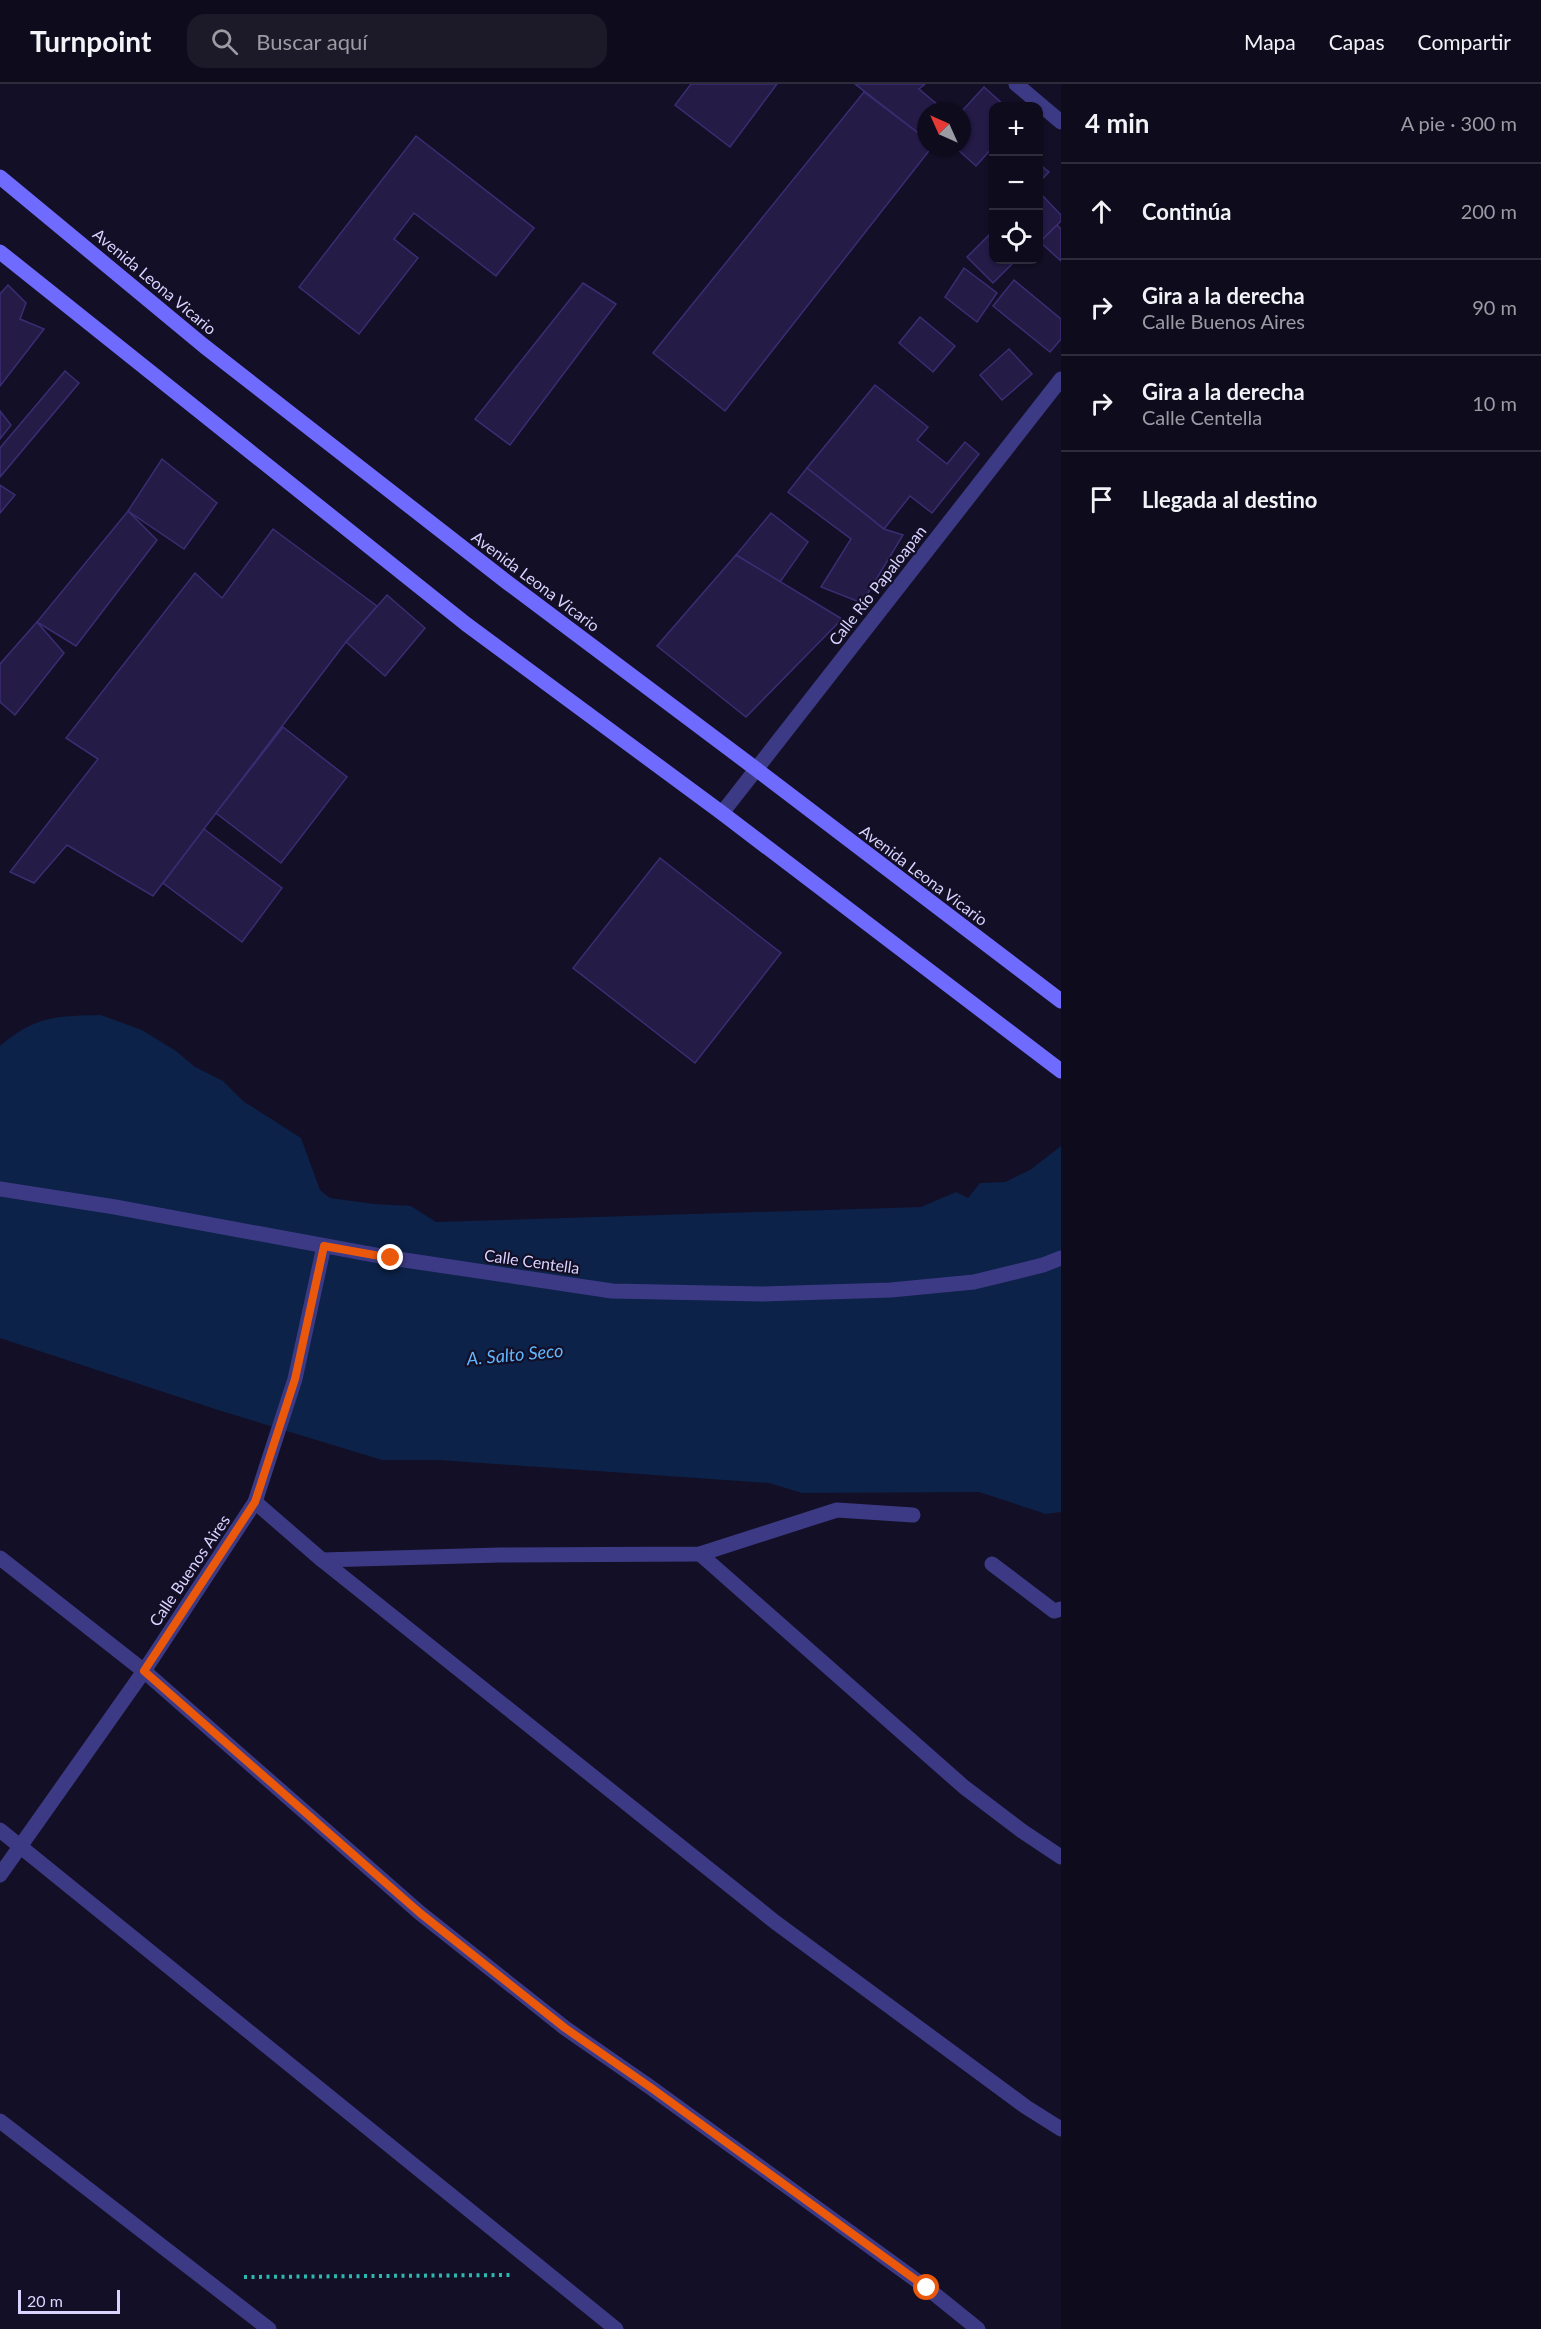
<!DOCTYPE html>
<html lang="es">
<head>
<meta charset="utf-8">
<style>
	:root { --surface:#0e0b1c; --page:#1c1929; --text:#f1f3f6; --muted:#9b9ba3; --line:#2e2b3b }
	body { margin:0; font-family:Lato,sans-serif; background:var(--page); color:var(--text) }
	.controls { position:absolute; right:18px; top:18px; display:grid; overflow:hidden; border-radius:12px; box-shadow:0 2px 4px #0004 }
	.controls button { width:54px; height:54px; display:grid; place-items:center; padding:0; border:0; border-bottom:2px solid var(--line); background:var(--surface); color:var(--text); font:30px sans-serif }
	.compass { position:absolute; left:917px; top:18px; width:54px; height:54px; border-radius:50%; background:var(--surface); box-shadow:0 2px 4px #0004; rotate:315deg }
	.scale { position:absolute; left:18px; bottom:15px; width:102px; box-sizing:border-box; padding-left:6px; border:3px solid #d9d4ff; border-top:0; font-size:16px; line-height:21px; white-space:nowrap; color:#d9d4ff; -webkit-text-stroke:4px #130f26; paint-order:stroke }
	.stop { position:absolute; width:18px; height:18px; margin:-14px; border:4px solid #ea580c; border-radius:50%; background:#fff }
	.stop.end { background:#ea580c; border-color:#fff; box-shadow:0 2px 6px #0008 }
	.list { margin:0; padding:0; list-style:none }
	h2 { display:flex; justify-content:space-between; align-items:center; height:78px; margin:0; padding:0 24px; font-size:26px }
	h2 small { font-size:20px; font-weight:400; color:var(--muted) }
	.list li { display:grid; grid-template-columns:39px 1fr auto; gap:18px; align-items:center; box-sizing:border-box; height:96px; padding:0 24px; border-top:2px solid var(--line) }
	.list b { display:block; font-size:22px; white-space:nowrap }
	.list p { margin:0; font-size:20px; white-space:nowrap; color:var(--muted) }
	.list em { font-size:20px; font-style:normal; color:var(--muted) }
	.icon { flex:none; width:33px; height:33px; fill:none; stroke:currentColor; stroke-width:2; stroke-linecap:round; stroke-linejoin:round }
	.map { position:relative; flex:none; width:1061px; height:2245px; overflow:hidden }
	header { display:flex; align-items:center; gap:36px; box-sizing:border-box; height:84px; padding:0 30px; background:var(--surface); border-bottom:2px solid var(--line) }
	header strong { font-size:28px }
	nav { display:flex; gap:33px; margin-inline-start:auto; font-size:21px }
	.search { width:420px; height:54px; background:var(--page); display:flex; align-items:center; gap:15px; box-sizing:border-box; padding:0 21px; border-radius:18px; color:var(--muted); font-size:22px }
	main { display:flex }
	aside { flex:1; background:var(--surface) }
	.map>svg:first-child { display:block }
	.water { fill:#0c2248 }
	.building { fill:#241b47; stroke:#3b2d73; stroke-width:1.5 }
	.lines { fill:none; stroke-linecap:round; stroke-linejoin:round }
	.path { stroke:#2fb8b0; stroke-width:4; stroke-dasharray:3 4.5; stroke-linecap:butt }
	.street { stroke:#3d3a85; stroke-width:15 }
	.secondary { stroke:#6f6bff; stroke-width:15 }
	.route { stroke:#ea580c; stroke-width:8 }
	.labels { text-anchor:middle; dominant-baseline:central; stroke-width:4.5; stroke-linejoin:round; paint-order:stroke }
	.street-label { font-size:16px; fill:#d9d4ff; stroke:#130f26 }
	.water-label { font-size:18px; font-style:italic; fill:#62b6ff; stroke:#130f26 }
</style>
</head>
<body>
<header>
<strong>Turnpoint</strong>
<div class="search"><svg class="icon" aria-label="search" viewBox="0 0 24 24"><circle cx="10" cy="10" r="6"/><path d="M15 15l6 6"/></svg>Buscar aquí</div>
<nav><a>Mapa</a><a>Capas</a><a>Compartir</a></nav>
</header>
<main>
<div class="map">
<svg width="1061" height="2245" viewBox="0 0 1061 2245">
	<rect width="100%" height="100%" fill="#130f26"/>
	<path class="water" d="M101 931 142 946 176 967 195 983 223 997 243 1017 301 1054 320 1106 330 1114 374 1120 411 1122 436 1138 921 1123 956 1108 968 1114 980 1099 1005 1098 1030 1086 1061 1062V1428L1046 1430 979 1408 802 1409 769 1399 438 1376H382L218 1326 0 1254V962C35 932 56 932 101 931Z"/>
	<g class="building">
		<path d="M691 0H777L730 63 675 21Z"/>
		<path d="M855 0H925L919 5 945 27H926V55Z"/>
		<path d="M984 3 1005 22H993V48L991 51 993 53V63L976 82 955 63H962V27Z"/>
		<path d="M864 8 926 55V63H932L725 327 653 269Z"/>
		<path d="M416 52 534 144 496 192 414 129 394 155 418 174 359 250 299 203Z"/>
		<path d="M1038 79 1049 88 1038 99Z"/>
		<path d="M1038 107 1061 131V137L1040 158Z"/>
		<path d="M1057 141 1061 145V177L1040 158Z"/>
		<path d="M993 147V176H1016L993 199 967 173Z"/>
		<path d="M964 184 997 209 977 238 945 213Z"/>
		<path d="M1014 196 1061 235V255L1050 268 993 222Z"/>
		<path d="M583 199 616 220 510 361 475 335Z"/>
		<path d="M8 201 26 219 20 235 44 245 0 302V210Z"/>
		<path d="M920 233 955 262 933 288 899 259Z"/>
		<path d="M1009 265 1032 290 1002 316 980 291Z"/>
		<path d="M65 287 79 299 0 393V364Z"/>
		<path d="M875 301 928 343 917 356 947 380 965 358 979 370 932 429 910 412 884 445 807 384Z"/>
		<path d="M0 327 11 341 0 355Z"/>
		<path d="M162 375 217 419 184 465 128 427Z"/>
		<path d="M807 384 884 445 903 451 862 519 821 503 851 455 788 408Z"/>
		<path d="M0 401 15 411 0 429Z"/>
		<path d="M128 427 157 456 76 562 37 538Z"/>
		<path d="M771 429 808 458 780 498 736 471Z"/>
		<path d="M273 445 377 522 346 558 153 812 67 761 34 799 10 788 98 675 66 654 195 489 222 514Z"/>
		<path d="M736 471 842 535 746 633 657 562Z"/>
		<path d="M387 511 425 544 385 592 346 558Z"/>
		<path d="M37 538 64 569 15 631 0 618V580Z"/>
		<path d="M283 643 347 693 281 779 216 729Z"/>
		<path d="M204 745 282 804 242 858 163 799Z"/>
		<path d="M660 774 781 869 695 979 573 884Z"/>
	</g>
	<g class="lines">
		<path class="path" d="M244 2193 510 2191"/>
		<g class="street">
			<path d="M1016 0 1061 38"/>
			<path d="M722 729 1061 295"/>
			<path d="M0 1105 115 1123 391 1174 612 1207 762 1210 891 1206 974 1198 1043 1181 1061 1174"/>
			<path d="M255 1418 322 1476 775 1838 1026 2023 1061 2045"/>
			<path d="M700 1470 964 1703 1022 1747 1061 1773"/>
			<path d="M0 1474 144 1587 420 1829 565 1944 650 2003 927 2204 978 2245"/>
			<path d="M322 1476 500 1471 700 1470 837 1426 913 1431"/>
			<path d="M992 1480 1054 1527 1061 1525"/>
			<path d="M0 1746 616 2245"/>
			<path d="M0 1791 144 1587 255 1418 295 1295 324 1162"/>
			<path d="M0 2037 269 2245"/>
		</g>
		<g class="secondary">
			<path d="M0 93 204 262 508 499 756 685 1061 917"/>
			<path d="M0 168 466 540 722 729 1061 987"/>
		</g>
	</g>
	<g class="lines">
		<path class="route" d="M391 1174 324 1162 295 1295 255 1418 144 1587 420 1829 565 1944 650 2003 927 2204"/>
	</g>
	<g class="labels">
		<g class="street-label">
			<text transform="translate(155 197) rotate(40)">Avenida Leona Vicario</text>
			<text transform="translate(536 497) rotate(37)">Avenida Leona Vicario</text>
			<text transform="translate(877 501) rotate(-52)">Calle Río Papaloapan</text>
			<text transform="translate(924 791) rotate(37)">Avenida Leona Vicario</text>
			<text transform="translate(532 1177) rotate(8)">Calle Centella</text>
			<text transform="translate(189 1486) rotate(-56)">Calle Buenos Aires</text>
		</g>
		<g class="water-label">
			<text transform="translate(515 1270) rotate(-5)">A. Salto Seco</text>
		</g>
	</g>
</svg>
<div class="controls">
<button>+</button>
<button>−</button>
<button><svg class="icon" aria-label="locate" viewBox="0 0 24 24"><circle cx="12" cy="12" r="6"/><path d="M12 2v4M12 18v4M2 12h4M18 12h4"/></svg></button>
</div>
<svg class="compass" viewBox="-18 -18 36 36"><path d="M0-13l5 13h-10z" fill="#e53935"/><path d="M0 13l5-13h-10z" fill="#9b9ba3"/></svg>
<div class="scale">20 m</div>
<div class="stop" style="left:927px;top:2204px"></div>
<div class="stop end" style="left:391px;top:1174px"></div>
</div>
<aside>
<h2>4 min<small>A pie · 300 m</small></h2>
<ul class="list">
<li><svg class="icon" aria-label="ahead" viewBox="0 0 24 24"><path d="M12 20V5M6 11l6-6 6 6"/></svg><div><b>Continúa</b></div><em>200 m</em></li>
<li><svg class="icon" aria-label="right" viewBox="0 0 24 24"><path d="M7 20v-9h11M14 6l5 5-5 5"/></svg><div><b>Gira a la derecha</b><p>Calle Buenos Aires</p></div><em>90 m</em></li>
<li><svg class="icon" aria-label="right" viewBox="0 0 24 24"><path d="M7 20v-9h11M14 6l5 5-5 5"/></svg><div><b>Gira a la derecha</b><p>Calle Centella</p></div><em>10 m</em></li>
<li><svg class="icon" aria-label="arrive" viewBox="0 0 24 24"><path d="M6 21V4h12l-3 4 3 4H6"/></svg><div><b>Llegada al destino</b></div></li>
</ul>
</aside>
</main>
</body>
</html>
